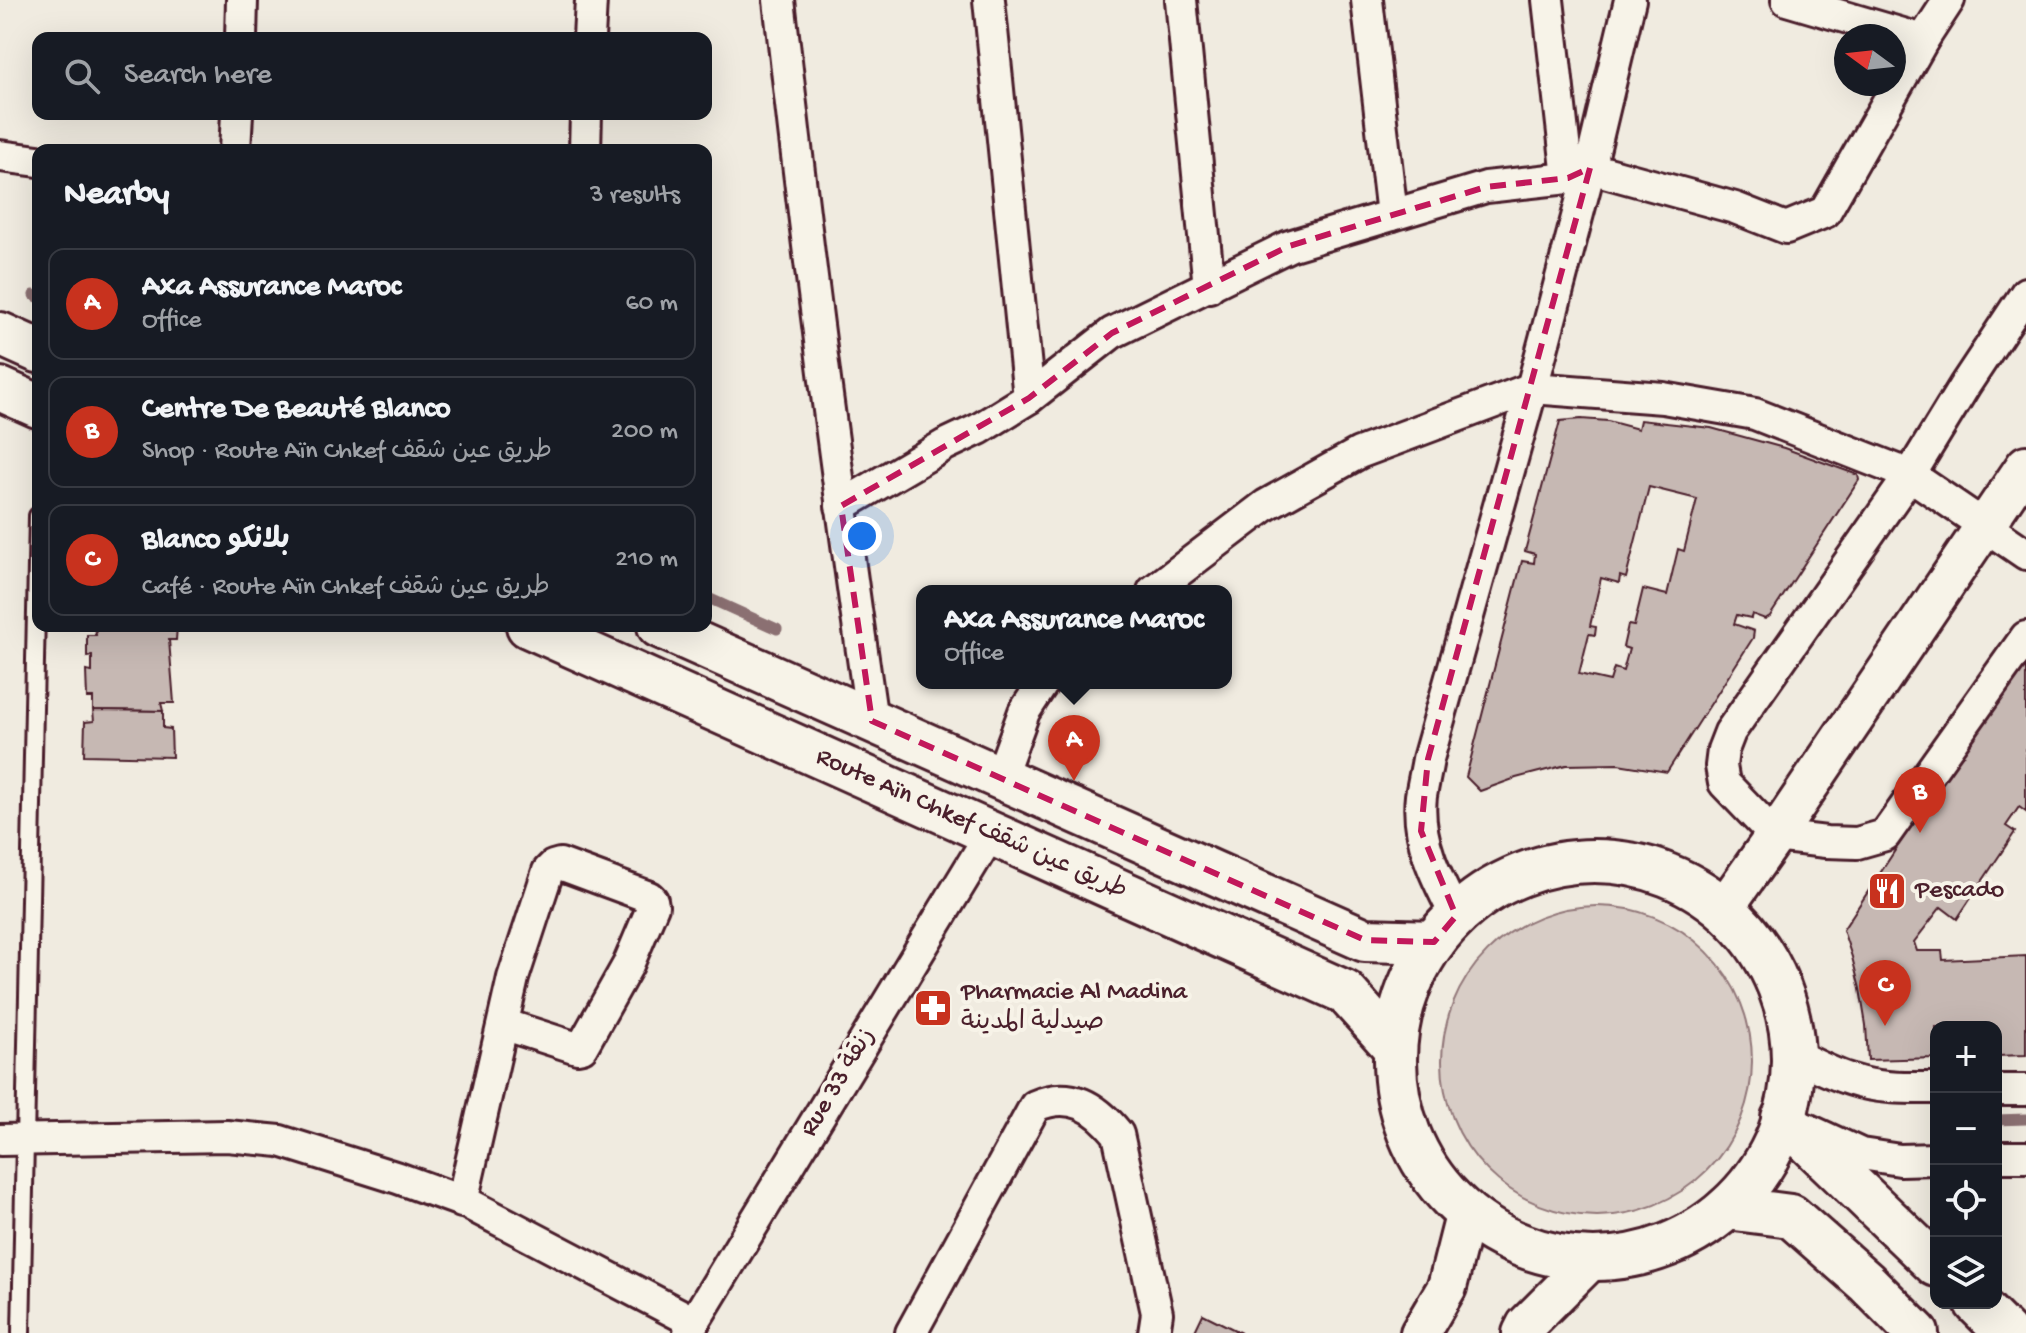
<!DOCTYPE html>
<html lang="en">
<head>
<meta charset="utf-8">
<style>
	:root { --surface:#171b24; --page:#242831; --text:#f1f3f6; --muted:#9ea1a6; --line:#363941; --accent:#c8321e }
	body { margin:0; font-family:"Gochi Hand","Playpen Sans Arabic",sans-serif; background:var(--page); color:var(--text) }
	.controls { position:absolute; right:24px; bottom:24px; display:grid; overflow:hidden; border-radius:16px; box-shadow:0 8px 32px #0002 }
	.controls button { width:72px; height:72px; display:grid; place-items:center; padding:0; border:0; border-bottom:2px solid var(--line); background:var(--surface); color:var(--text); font:40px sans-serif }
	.compass { position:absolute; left:1834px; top:24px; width:72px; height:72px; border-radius:50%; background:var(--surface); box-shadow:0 8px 32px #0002; rotate:285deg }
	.you { position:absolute; left:862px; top:536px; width:28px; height:28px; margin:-20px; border:6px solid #fff; border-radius:50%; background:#1a73e8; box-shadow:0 0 0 12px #1a73e833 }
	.badge { display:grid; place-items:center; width:52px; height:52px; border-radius:50%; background:var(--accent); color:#fff; font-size:26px; font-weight:700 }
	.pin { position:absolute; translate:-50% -66px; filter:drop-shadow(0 2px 4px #0008) }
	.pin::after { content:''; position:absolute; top:42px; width:28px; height:24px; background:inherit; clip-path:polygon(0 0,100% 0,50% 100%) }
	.popup { position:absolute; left:916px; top:585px; width:316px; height:104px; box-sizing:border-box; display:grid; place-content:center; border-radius:16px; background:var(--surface); filter:drop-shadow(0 2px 6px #0005); font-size:26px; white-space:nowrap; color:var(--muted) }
	.popup b { font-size:30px; color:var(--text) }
	.popup::after { content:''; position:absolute; left:50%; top:100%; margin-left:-16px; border:16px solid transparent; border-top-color:var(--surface) }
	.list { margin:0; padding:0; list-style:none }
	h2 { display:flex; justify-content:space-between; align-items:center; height:104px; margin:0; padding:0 32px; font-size:34px }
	h2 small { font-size:26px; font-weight:400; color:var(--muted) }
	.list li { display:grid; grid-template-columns:52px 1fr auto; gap:24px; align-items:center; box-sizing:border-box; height:112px; margin:0 16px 16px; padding:0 16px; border:2px solid var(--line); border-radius:16px }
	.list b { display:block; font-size:30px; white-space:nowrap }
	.list p { margin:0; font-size:26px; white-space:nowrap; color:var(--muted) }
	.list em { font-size:26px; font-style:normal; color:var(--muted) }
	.icon { flex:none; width:44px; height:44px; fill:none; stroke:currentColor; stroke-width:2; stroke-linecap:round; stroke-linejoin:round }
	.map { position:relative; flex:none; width:2026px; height:1333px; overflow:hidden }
	.search { position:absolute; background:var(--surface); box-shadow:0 8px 32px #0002; left:32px; top:32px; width:680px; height:88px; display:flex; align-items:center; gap:20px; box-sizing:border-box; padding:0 28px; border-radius:16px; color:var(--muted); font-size:30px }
	.panel { position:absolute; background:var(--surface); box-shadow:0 8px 32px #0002; left:32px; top:144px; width:680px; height:488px; border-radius:16px }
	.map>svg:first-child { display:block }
	.green { fill:#d8cdc6; stroke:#917678; stroke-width:2 }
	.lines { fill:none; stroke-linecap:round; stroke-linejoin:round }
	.stream { stroke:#8b6f72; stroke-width:11 }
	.building { fill:#c6b8b3; stroke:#4a1f2b; stroke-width:2; fill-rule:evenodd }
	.service-casing { stroke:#4a1f2b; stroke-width:22 }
	.minor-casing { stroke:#4a1f2b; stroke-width:36 }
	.tertiary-casing { stroke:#4a1f2b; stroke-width:44 }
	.secondary-casing { stroke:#4a1f2b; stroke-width:48 }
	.service { stroke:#f7f3e8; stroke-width:16 }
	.minor { stroke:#f7f3e8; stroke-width:30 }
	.tertiary { stroke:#f7f3e8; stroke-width:38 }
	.secondary { stroke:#f7f3e8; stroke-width:42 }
	.marked { fill:none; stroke:#c2185b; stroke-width:6; stroke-dasharray:16 10; stroke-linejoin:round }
	.labels { text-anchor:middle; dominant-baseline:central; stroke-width:8; stroke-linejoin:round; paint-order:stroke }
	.street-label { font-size:26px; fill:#4a1f2b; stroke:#f7f3e8 }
	.poi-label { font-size:26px; fill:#4a1f2b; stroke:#f7f3e8; text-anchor:start }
</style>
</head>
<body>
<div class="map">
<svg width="2026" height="1333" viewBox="0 0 2026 1333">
	<rect width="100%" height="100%" fill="#f0ebe0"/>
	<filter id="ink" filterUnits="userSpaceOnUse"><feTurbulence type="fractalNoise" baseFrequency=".0125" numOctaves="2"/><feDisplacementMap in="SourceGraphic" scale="16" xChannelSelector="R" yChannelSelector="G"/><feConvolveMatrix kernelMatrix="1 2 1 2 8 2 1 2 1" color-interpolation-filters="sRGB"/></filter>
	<g filter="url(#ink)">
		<circle class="green" cx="1597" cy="1061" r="155"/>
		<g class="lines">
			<g class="stream">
				<path d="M34 295 38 297"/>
				<path d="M706 597 777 629"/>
				<path d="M1996 1120 2026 1119"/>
			</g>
		</g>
		<g class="building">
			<path d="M1581 419 1608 421 1638 429 1640 420 1711 428 1784 448 1858 475 1859 480 1770 616 1765 619 1752 614 1751 618 1737 615 1734 624 1754 631 1753 638 1667 772 1618 764 1566 765 1516 778 1480 791 1466 777 1522 561 1534 563 1535 554 1525 551 1560 421ZM1649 487 1697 499 1684 551 1678 549 1667 595 1643 589 1634 626 1628 625 1623 647 1629 649 1623 671 1614 668 1610 681 1579 674 1589 634 1595 635 1596 627 1590 626 1601 578 1619 583 1620 576 1626 578Z"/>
			<path d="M95 626H177L176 640H169L174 703H161L163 711 93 710V698H87L86 671 92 672V656L87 657V635H96Z"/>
			<path d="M2026 650V812L2019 807 2006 826 2015 832 1957 919 1941 907 1914 942 1917 951H1942L1943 960 2026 956V1055L1996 1056V1027H1936V1058L1868 1060 1866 1025 1860 989 1852 957 1843 930Z"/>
			<path d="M93 710 163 711V728L171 729 172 757 84 755 85 722 94 721Z"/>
			<path d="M1203 1314 1241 1333H1194Z"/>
		</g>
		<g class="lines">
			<g class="service-casing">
				<path id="service" d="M21 1333 38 516"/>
			</g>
			<g class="minor-casing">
				<g id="minor">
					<path d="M779 0C806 241 837 481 872 721"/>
					<path d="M989 0 1029 398"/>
					<path d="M1181 0 1209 287"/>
					<path d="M1367 0 1392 215"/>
					<path d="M1548 0 1568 178"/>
					<path d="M1787 0 1923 40"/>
					<path d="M241 38 242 0"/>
					<path d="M589 38 591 0"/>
					<path d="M235 150 237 114"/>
					<path d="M585 150 586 114"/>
					<path d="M0 156 38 161"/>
					<path d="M2026 293 1965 385 1910 475 1730 732 1723 750 1721 766 1724 783 1775 836 1826 842 1857 843 1885 835 2026 637"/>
					<path d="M841 506 945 445 979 429 1029 398 1112 333 1289 246 1486 187 1568 178 1590 168 1735 208 1786 228 1825 212 1923 40 1949 0"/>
					<path d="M1153 591 1266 505 1359 453 1532 388 1663 398 1755 414 1910 475 2026 554"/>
					<path d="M1000 778 1024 712 1043 683"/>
					<path d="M1456 916C1437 879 1416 840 1421 796 1423 784 1426 771 1428 759L1532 388 1590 168 1630 0"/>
					<path d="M1793 1054C1812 1063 1831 1074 1852 1080 1879 1089 1908 1088 1936 1088"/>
					<path d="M1996 1090H2026"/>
					<path d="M1807 1129 1861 1154 1900 1160 1936 1159"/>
					<path d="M0 1140 227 1136 280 1141 398 1178 467 1203 694 1322"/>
					<path d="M1996 1157H2026"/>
					<path d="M462 1202 513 978 548 871 553 866 560 864 649 897 652 900 653 906 628 965 582 1047 577 1048 503 1024"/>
					<path d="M689 1333 694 1322 991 833"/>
					<path d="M911 1333 1035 1106C1071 1090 1096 1107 1118 1134L1157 1313 1154 1333"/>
				</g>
			</g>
			<g class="tertiary-casing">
				<g id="tertiary">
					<path d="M1724 908 1775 836 2026 465"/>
					<path d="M1420 1333 1447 1287 1466 1212"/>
					<path d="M1522 1333 1526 1325 1592 1259"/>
				</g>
			</g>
			<g class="secondary-casing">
				<g id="secondary">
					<path d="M0 334 38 351"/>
					<path d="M0 389 38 406"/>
					<path d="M528 626 1345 992 1395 1048"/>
					<path d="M659 626 1365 940 1434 942"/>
					<circle cx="1594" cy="1060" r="199"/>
					<path d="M1783 1118 1936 1265"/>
					<path d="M1727 1208 1791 1216 1866 1282 1917 1333"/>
					<path d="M1976 1303 2006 1333"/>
				</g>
			</g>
			<use href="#service" class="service"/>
			<use href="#minor" class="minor"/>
			<use href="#tertiary" class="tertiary"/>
			<use href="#secondary" class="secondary"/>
		</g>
	</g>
	<path class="marked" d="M1590 168 1428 759 1421 831 1456 916 1434 942 1365 940 872 721 841 506 1029 398 1112 333 1289 246 1486 187 1568 178Z"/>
	<defs>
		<g id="restaurant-square" transform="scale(2)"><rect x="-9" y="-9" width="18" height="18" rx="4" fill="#c8321e" stroke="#f7f3e8"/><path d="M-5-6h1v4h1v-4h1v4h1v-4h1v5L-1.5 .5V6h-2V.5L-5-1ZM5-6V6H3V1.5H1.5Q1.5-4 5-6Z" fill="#fff"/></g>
		<g id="pharmacy-square" transform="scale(2)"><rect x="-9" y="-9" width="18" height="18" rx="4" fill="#c8321e" stroke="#f7f3e8"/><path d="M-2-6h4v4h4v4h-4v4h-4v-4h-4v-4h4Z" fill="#fff"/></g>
	</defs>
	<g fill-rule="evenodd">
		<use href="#restaurant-square" x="1887" y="891"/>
		<use href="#pharmacy-square" x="933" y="1008"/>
	</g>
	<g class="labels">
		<g class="street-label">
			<text transform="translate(971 825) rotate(24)">Route Aïn Chkef طريق عين شقف</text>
			<text transform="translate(839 1083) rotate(-59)">Rue 33 زنقة</text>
		</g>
		<g class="poi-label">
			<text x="1915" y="891">Pescado</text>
			<text x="961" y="993">Pharmacie Al Madina<tspan x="961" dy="30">صيدلية المدينة</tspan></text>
		</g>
	</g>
</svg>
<div class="controls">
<button>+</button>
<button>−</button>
<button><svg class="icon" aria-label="locate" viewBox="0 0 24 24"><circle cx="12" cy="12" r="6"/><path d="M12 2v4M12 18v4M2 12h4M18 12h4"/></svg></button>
<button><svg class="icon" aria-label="layers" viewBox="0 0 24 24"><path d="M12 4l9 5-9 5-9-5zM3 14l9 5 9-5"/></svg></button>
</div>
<svg class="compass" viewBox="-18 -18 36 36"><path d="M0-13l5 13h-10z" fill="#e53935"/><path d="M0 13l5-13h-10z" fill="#9ea1a6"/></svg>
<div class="you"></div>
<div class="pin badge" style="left:1074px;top:781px">A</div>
<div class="popup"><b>Axa Assurance Maroc</b>Office</div>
<div class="pin badge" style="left:1920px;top:833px">B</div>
<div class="pin badge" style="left:1885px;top:1026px">C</div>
<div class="search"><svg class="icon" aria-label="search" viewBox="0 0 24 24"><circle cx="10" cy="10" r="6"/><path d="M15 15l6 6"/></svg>Search here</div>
<section class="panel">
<h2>Nearby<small>3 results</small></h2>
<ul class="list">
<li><span class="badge">A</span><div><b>Axa Assurance Maroc</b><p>Office</p></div><em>60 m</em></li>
<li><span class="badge">B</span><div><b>Centre De Beauté Blanco</b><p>Shop · Route Aïn Chkef طريق عين شقف</p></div><em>200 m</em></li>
<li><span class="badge">C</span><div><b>Blanco بلانكو</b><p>Café · Route Aïn Chkef طريق عين شقف</p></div><em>210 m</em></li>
</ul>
</section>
</div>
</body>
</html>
